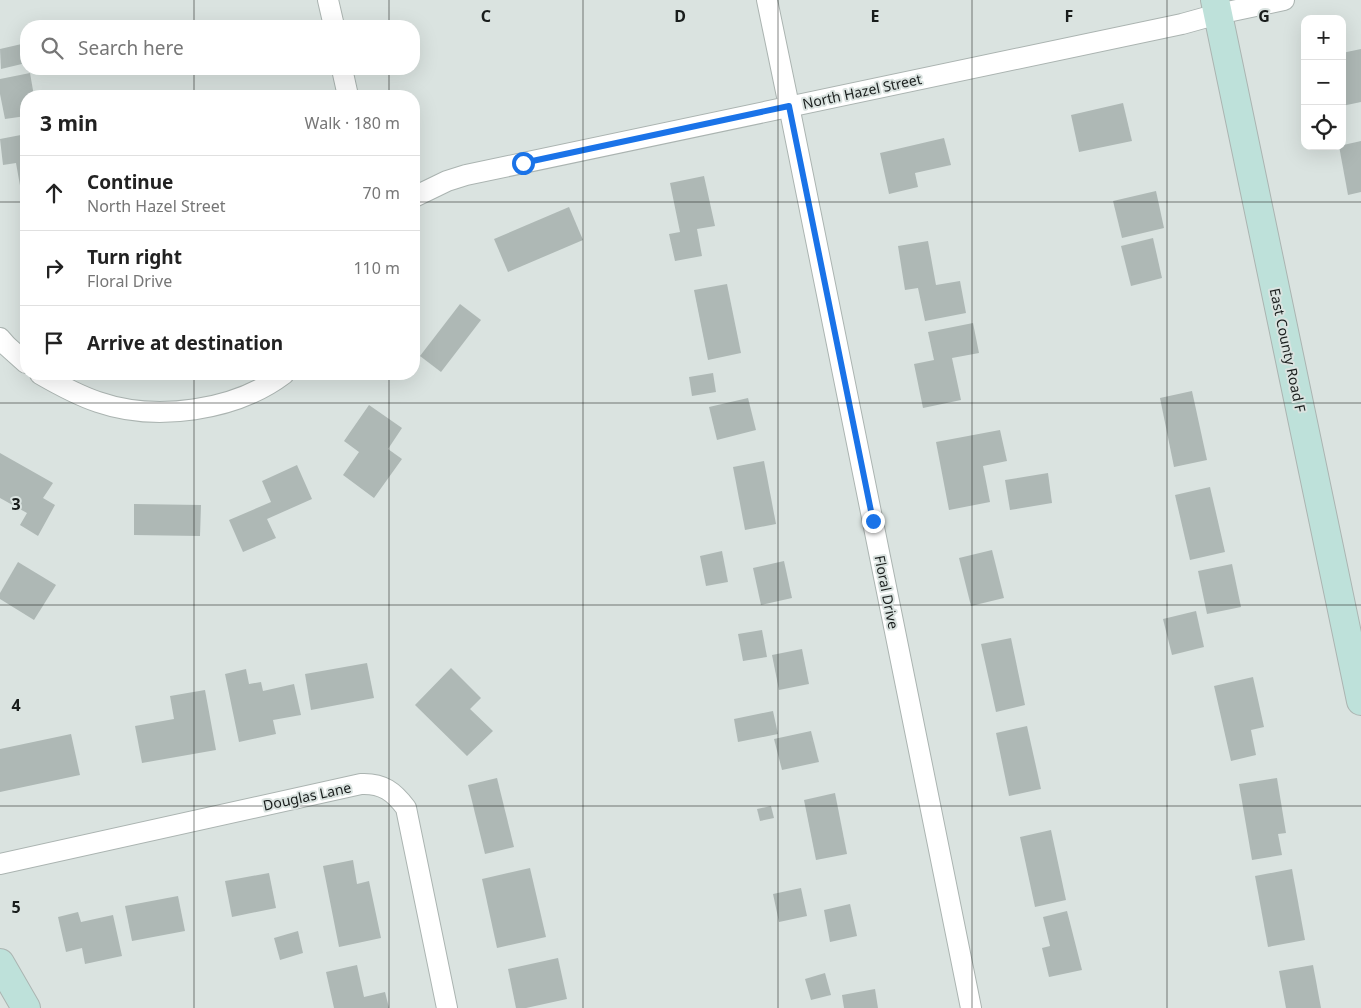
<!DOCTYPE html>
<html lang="en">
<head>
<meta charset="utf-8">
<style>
	:root { --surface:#fff; --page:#f6f6f6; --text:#222; --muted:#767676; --line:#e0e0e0 }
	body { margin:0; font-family:"Noto Sans",sans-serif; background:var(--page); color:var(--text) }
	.controls { position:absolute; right:15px; top:15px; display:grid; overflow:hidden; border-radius:10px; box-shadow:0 5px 20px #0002 }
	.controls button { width:45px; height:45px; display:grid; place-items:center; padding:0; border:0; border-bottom:1px solid var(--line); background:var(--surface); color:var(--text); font:25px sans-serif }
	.stop { position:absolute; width:15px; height:15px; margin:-11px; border:4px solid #1a73e8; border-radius:50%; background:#fff }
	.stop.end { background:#1a73e8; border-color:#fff; box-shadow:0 1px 5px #0008 }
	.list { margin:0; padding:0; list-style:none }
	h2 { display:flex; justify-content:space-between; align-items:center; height:65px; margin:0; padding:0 20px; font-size:21px }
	h2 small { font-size:16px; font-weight:400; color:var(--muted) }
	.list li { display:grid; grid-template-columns:32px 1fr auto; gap:15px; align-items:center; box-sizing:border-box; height:75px; padding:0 20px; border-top:1px solid var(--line) }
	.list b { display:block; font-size:19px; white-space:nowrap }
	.list p { margin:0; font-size:16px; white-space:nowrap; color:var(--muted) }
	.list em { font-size:16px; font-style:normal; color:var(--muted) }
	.icon { flex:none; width:28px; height:28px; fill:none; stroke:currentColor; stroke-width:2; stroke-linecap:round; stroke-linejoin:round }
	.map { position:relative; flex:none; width:1361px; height:1008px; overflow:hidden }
	.search { position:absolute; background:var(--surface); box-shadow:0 5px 20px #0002; left:20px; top:20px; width:400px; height:55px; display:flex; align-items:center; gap:12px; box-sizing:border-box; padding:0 18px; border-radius:20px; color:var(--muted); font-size:19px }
	.panel { position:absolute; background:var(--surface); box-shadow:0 5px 20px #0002; left:20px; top:90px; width:400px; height:290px; border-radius:20px }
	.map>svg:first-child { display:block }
	.building { fill:#aeb8b5 }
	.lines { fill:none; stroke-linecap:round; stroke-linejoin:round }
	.street-casing { stroke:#abb4b1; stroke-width:22 }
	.secondary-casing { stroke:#abb4b1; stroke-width:30 }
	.street { stroke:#fff; stroke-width:20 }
	.secondary { stroke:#bee1da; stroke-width:28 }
	.route { stroke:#1a73e8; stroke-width:6 }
	.grid { fill:none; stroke:#191d1c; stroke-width:1; stroke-opacity:0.55 }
	.labels { text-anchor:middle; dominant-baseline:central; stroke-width:4; stroke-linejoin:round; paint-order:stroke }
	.street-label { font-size:14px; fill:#191d1c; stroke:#dae3e0 }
	.grid-label { font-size:16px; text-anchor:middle; font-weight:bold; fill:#191d1c; stroke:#dae3e0; stroke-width:4; stroke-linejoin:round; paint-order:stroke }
</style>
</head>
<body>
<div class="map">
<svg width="1361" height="1008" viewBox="0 0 1361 1008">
	<rect width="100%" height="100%" fill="#dae3e0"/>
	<g class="building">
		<path d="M26 43V63L1 69 0 49Z"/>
		<path d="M1361 49V102L1342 106V53Z"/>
		<path d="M30 73 34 96H26V116L5 119 0 94V79Z"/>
		<path d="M1123 103 1132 141 1079 152 1071 115Z"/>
		<path d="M26 134V207L24 208 16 163 3 165 0 139Z"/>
		<path d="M944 138 951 165 915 173 918 187 889 194 880 153Z"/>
		<path d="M1361 141V192L1348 195 1339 146Z"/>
		<path d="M704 176 715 226 697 229 702 256 675 261 669 234 680 232 670 183Z"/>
		<path d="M1156 191 1164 228 1122 238 1113 201Z"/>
		<path d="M569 207 583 240 508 272 494 239Z"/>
		<path d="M1153 238 1162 278 1131 286 1121 246Z"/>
		<path d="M928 241 936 285 960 281 966 313 925 321 918 288 905 290 898 246Z"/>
		<path d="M727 284 741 353 708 360 694 290Z"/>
		<path d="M460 304 481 320 441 372 420 356Z"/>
		<path d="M973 323 979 353 952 358 961 400 923 408 914 364 934 360 928 332Z"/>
		<path d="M713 373 716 392 692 396 689 377Z"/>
		<path d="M1192 391 1207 460 1174 467 1160 398Z"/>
		<path d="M748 398 756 430 717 440 709 407Z"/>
		<path d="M369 405 402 428 388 449 402 459 374 498 343 475 359 452 344 441Z"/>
		<path d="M1000 430 1007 461 983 466 990 502 949 510 936 442Z"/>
		<path d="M0 453 53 483 43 498 55 505 38 536 20 525 27 513 0 498Z"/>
		<path d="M764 461 776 524 745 530 733 467Z"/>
		<path d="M297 465 312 499 267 519 276 538 243 552 229 520 271 502 262 481Z"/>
		<path d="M1048 473 1052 503 1010 510 1005 480Z"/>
		<path d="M1210 487 1225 552 1190 560 1175 495Z"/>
		<path d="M134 504 201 505 200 536 134 535Z"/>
		<path d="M992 550 1004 598 971 606 959 558Z"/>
		<path d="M722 551 728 582 706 586 700 556Z"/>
		<path d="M784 561 792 598 761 605 753 568Z"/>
		<path d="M18 562 56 585 34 620 0 599V593Z"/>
		<path d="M1232 564 1241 607 1207 614 1198 571Z"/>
		<path d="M1196 611 1204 647 1172 655 1163 619Z"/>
		<path d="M762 630 767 657 743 661 738 634Z"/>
		<path d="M1011 638 1025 705 996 712 981 644Z"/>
		<path d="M802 649 809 684 779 690 772 655Z"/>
		<path d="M367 663 374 698 311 710 305 674Z"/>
		<path d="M451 668 481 698 470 709 493 731 467 756 415 705Z"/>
		<path d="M246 669 249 684 261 682 263 691 294 684 301 715 273 720 276 734 239 742 225 674Z"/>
		<path d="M1253 677 1264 727 1251 730 1256 755 1231 761 1214 686Z"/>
		<path d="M205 690 216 750 142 763 135 726 174 719 170 696Z"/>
		<path d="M773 711 778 734 738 742 734 719Z"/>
		<path d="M1027 726 1041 789 1009 796 996 733Z"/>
		<path d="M811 731 819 762 782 770 774 739Z"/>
		<path d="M71 734 80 775 0 792V749Z"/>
		<path d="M497 778 514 847 485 854 468 785Z"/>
		<path d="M1277 778 1286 833 1278 834 1282 855 1252 860 1239 784Z"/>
		<path d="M835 793 847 854 816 860 804 800Z"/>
		<path d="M771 806 774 818 760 821 757 809Z"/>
		<path d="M1051 830 1066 900 1035 907 1020 837Z"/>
		<path d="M353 860 357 884 369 881 381 938 339 947 323 866Z"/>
		<path d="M530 868 546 937 497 948 482 879Z"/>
		<path d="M1292 869 1305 940 1268 947 1255 876Z"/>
		<path d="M269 873 276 908 232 917 225 881Z"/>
		<path d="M801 888 807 916 779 922 773 894Z"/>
		<path d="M178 896 185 931 132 941 125 906Z"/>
		<path d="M850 904 857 936 830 942 824 910Z"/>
		<path d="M1067 911 1082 970 1049 977 1042 948 1050 946 1043 917Z"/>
		<path d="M78 912 81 922 113 915 122 956 85 964 82 948 66 952 58 917Z"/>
		<path d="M298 931 303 953 280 960 274 938Z"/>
		<path d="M558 958 567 999 526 1008H516L508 969Z"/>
		<path d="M357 965 364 997 385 992 389 1008H334L326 972Z"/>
		<path d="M1313 965 1321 1008H1286L1279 971Z"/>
		<path d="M825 973 831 995 811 1000 805 979Z"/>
		<path d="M875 989 878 1008H844L842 995Z"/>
	</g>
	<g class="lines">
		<g class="street-casing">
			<g id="street">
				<path d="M328 0 334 26"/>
				<path d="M767 0 789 106 971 1008"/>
				<path d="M342 69 348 96"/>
				<path d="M414 197 447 181 466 175 1182 24 1218 14 1284 0"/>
				<path d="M0 338 7 346 26 363"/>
				<path d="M40 374C59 385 77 395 98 402 156 422 235 411 284 374"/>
				<path d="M0 864 361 784C383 783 394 792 406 808L447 1008"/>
			</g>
		</g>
		<g class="secondary-casing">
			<g id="secondary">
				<path d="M1215 0 1361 701"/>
				<path d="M0 963 26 1008"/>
			</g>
		</g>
		<use href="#street" class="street"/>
		<use href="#secondary" class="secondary"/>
	</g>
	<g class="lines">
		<path class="route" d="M523 163 789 106 873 521"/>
	</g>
	<path class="grid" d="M194 0V26M389 0V26M583 0V1008M778 0V1008M972 0V1008M1167 0V1008M194 69V96M389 69V96M0 202H26M414 202H1361M194 374V1008M389 374V1008M0 403H1361M0 605H1361M0 806H1361"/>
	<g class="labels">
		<g class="street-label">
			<text transform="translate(862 91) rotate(-12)">North Hazel Street</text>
			<text transform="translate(1288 350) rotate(78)">East County Road F</text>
			<text transform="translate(887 592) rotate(79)">Floral Drive</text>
			<text transform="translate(307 796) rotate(-12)">Douglas Lane</text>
		</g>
	</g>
	<g class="grid-label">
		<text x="486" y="22">C</text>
		<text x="680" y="22">D</text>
		<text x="875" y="22">E</text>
		<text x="1069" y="22">F</text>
		<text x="1264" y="22">G</text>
		<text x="16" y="510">3</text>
		<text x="16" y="711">4</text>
		<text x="16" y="913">5</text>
	</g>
</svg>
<div class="controls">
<button>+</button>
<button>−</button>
<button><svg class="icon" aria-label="locate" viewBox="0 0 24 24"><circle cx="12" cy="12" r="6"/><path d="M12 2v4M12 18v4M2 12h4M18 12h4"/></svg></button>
</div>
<div class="stop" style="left:523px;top:163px"></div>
<div class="stop end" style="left:873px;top:521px"></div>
<div class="search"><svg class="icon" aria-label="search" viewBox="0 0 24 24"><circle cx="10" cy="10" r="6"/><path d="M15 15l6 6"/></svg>Search here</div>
<section class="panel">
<h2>3 min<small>Walk · 180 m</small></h2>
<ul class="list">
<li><svg class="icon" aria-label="ahead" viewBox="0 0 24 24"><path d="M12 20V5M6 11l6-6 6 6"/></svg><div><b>Continue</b><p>North Hazel Street</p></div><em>70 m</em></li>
<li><svg class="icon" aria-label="right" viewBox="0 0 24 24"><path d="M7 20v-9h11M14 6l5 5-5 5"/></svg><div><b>Turn right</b><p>Floral Drive</p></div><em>110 m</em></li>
<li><svg class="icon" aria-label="arrive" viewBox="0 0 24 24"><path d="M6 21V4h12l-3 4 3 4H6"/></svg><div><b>Arrive at destination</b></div></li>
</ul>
</section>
</div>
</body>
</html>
